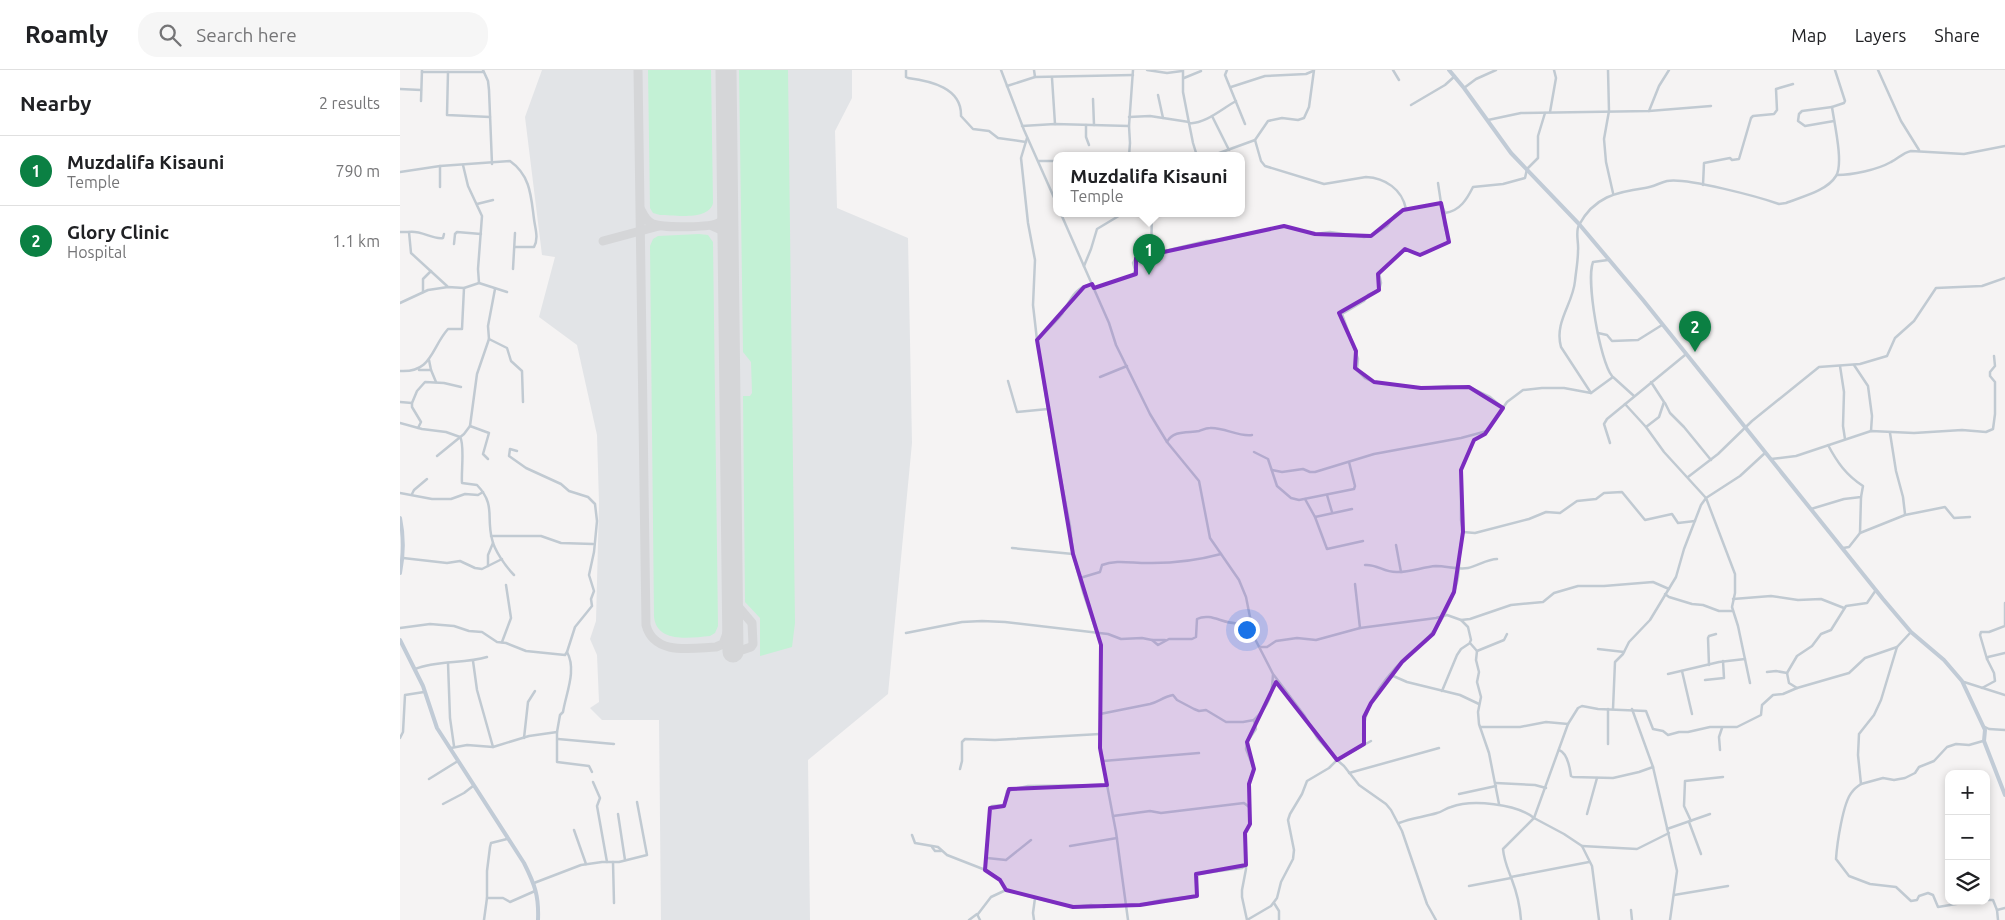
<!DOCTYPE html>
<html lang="en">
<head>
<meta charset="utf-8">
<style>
	:root { --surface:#fff; --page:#f6f6f6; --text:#202124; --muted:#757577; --line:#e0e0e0; --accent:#0b8043 }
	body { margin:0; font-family:Ubuntu,sans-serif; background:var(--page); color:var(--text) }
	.controls { position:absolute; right:15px; bottom:15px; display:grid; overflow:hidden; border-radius:10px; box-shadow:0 2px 8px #0003 }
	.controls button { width:45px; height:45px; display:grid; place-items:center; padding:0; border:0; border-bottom:1px solid var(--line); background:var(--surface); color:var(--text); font:25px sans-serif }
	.you { position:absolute; left:846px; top:559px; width:18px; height:18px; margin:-12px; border:4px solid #fff; border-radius:50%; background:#1a73e8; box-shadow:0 0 0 8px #1a73e833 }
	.badge { display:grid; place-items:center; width:32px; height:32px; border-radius:50%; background:var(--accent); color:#fff; font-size:16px; font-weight:700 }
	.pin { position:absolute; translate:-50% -41px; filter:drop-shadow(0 1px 2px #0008) }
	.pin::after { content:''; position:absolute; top:26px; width:18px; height:15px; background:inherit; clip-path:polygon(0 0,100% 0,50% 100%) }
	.popup { position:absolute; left:653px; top:82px; width:192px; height:65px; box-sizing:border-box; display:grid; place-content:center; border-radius:10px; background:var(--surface); filter:drop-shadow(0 1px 4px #0005); font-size:16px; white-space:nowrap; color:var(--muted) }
	.popup b { font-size:19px; color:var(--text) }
	.popup::after { content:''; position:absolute; left:50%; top:100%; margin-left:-10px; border:10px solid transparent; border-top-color:var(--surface) }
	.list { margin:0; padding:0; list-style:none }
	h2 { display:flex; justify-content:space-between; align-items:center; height:65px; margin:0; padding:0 20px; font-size:21px }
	h2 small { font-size:16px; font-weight:400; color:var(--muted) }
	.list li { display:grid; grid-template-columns:32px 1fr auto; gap:15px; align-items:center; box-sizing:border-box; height:70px; padding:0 20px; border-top:1px solid var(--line) }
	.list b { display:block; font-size:19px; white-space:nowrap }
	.list p { margin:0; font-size:16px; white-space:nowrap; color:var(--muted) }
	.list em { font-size:16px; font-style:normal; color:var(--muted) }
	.icon { flex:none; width:28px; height:28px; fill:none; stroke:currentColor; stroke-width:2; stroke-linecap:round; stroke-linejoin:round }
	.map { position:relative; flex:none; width:1605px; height:850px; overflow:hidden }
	header { display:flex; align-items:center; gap:30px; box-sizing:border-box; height:70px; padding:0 25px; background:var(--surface); border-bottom:1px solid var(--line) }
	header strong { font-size:24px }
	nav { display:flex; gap:28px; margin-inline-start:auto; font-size:18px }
	.search { width:350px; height:45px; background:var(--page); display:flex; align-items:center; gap:12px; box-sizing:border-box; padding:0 18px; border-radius:20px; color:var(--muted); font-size:19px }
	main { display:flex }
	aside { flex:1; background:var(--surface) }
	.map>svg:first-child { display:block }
	.airport { fill:#e2e4e7 }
	.green { fill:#c3f1d5 }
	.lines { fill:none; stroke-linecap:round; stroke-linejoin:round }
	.taxiway { stroke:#d5d6d8; stroke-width:9 }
	.runway { stroke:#d5d6d8; stroke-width:21 }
	.street { stroke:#c1cad2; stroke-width:2.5 }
	.secondary { stroke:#c1cbd6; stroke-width:4 }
	.marked { fill:#7b2cbf; fill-opacity:0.2; stroke:#7b2cbf; stroke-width:4; stroke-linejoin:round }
</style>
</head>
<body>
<header>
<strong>Roamly</strong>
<div class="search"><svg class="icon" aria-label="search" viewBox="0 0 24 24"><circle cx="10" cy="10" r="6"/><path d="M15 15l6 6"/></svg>Search here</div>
<nav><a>Map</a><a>Layers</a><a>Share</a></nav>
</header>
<main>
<aside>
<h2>Nearby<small>2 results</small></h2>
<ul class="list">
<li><span class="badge">1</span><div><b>Muzdalifa Kisauni</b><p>Temple</p></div><em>790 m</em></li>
<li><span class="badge">2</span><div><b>Glory Clinic</b><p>Hospital</p></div><em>1.1 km</em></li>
</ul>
</aside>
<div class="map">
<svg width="1605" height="850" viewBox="0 0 1605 850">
	<rect width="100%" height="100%" fill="#f5f3f3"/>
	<path class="airport" d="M142 0H452V28L435 61 437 138 508 168 512 373 488 624 408 690 410 850H261L259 650H202L190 638 199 632 197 585 190 569 196 551 199 433 197 365 177 275 139 247 155 187 142 185 125 47Z"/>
	<g class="green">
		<path d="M248 0H311L313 133C309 151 274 145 260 145L253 143 250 138Z"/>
		<path d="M339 0H388L395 553 392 577 360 586V548L345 532 343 326H350L352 323 351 292 343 282Z"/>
		<path d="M299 164 308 165 313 172 318 556 315 563 310 566C289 568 257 573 254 547L250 176 253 169 258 166Z"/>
	</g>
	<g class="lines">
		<g class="taxiway">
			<path d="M238 0 246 555C254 586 292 578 316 577L323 574 327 563"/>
			<path d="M241 140C244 146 247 152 253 154 263 158 312 158 320 152 326 148 327 142 327 135"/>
			<path d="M312 156 321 160 328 171"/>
			<path d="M203 171 259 156"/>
			<path d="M333 526 336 534 352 553 353 574 351 577 342 580 331 575 327 563 333 548"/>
		</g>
		<path class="runway" d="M326 0 333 582"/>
		<g class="street">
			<path d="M83 0 88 11 89 20 92 94"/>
			<path d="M506 0V7L508 8C531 11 562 18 561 46L573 59 589 61 598 68 626 72"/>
			<path d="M601 0 624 60 656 132"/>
			<path d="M634 0 635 7"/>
			<path d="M747 0 767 3 782 1"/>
			<path d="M783 0V22L789 53C804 55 823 38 836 31"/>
			<path d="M827 0 825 5 845 54"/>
			<path d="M993 0 999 10"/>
			<path d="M1208 0 1209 41 1204 69 1206 92 1213 123"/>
			<path d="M1478 0 1501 51 1519 80"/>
			<path d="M22 2H83"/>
			<path d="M48 2 47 45 90 47"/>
			<path d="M652 8 655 54"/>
			<path d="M784 8 801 1"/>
			<path d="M607 16 635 7 733 5"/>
			<path d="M831 17 865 6 906 4 913 1"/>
			<path d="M1064 18 1076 9 1096 0"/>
			<path d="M0 19 21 20"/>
			<path d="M758 25 763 48"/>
			<path d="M693 29 694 55"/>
			<path d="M21 31 22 0"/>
			<path d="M1011 35 1045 15 1055 6"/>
			<path d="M1432 37 1402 41 1399 44 1398 51 1405 56 1434 51"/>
			<path d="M1249 41 1259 16 1269 0"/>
			<path d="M1150 42 1156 8 1154 0"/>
			<path d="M812 46 829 80"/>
			<path d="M729 47 750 46 789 52"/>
			<path d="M1088 50 1121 43 1249 41 1311 36"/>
			<path d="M789 53 793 73 797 86"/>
			<path d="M686 55V67L689 75"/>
			<path d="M622 56 655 54 729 56"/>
			<path d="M627 68 621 88 628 153 635 190 633 235 637 270 651 358 670 456 673 484 683 522 701 575 700 678 716 762 728 850"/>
			<path d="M855 70 861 91 865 96 924 114 966 107C985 108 1002 119 1006 139"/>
			<path d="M729 86 730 73 729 56 733 0"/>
			<path d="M811 86 855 70 868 51 882 48 898 50 904 48 909 37 914 0"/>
			<path d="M639 91H656"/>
			<path d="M63 95 68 116 82 146 78 199 79 213"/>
			<path d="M0 102 40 96 110 91C131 106 131 127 134 149 135 158 139 168 134 177H115"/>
			<path d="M1437 105C1452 105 1477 100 1491 92 1498 89 1502 83 1511 81L1564 84 1605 76"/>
			<path d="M1038 113 1041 133"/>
			<path d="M1303 115 1304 93 1330 88 1332 90 1339 89 1351 48 1353 46 1374 44 1377 40 1376 19 1393 14"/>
			<path d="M40 117V96"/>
			<path d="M77 134 93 130"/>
			<path d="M661 144 709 253 716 275 750 344 767 372 799 411 810 468 839 510 846 527 854 567 873 604 904 645 918 669 937 690 929 698 907 711 902 724 890 744 888 750 894 780 893 789 881 812 877 828 871 836 847 850 842 827V820L846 799 845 763 850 754 849 714 854 699 846 679 847 672 856 659 854 650C870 634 872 626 873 604"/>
			<path d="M0 162H9L11 183 47 216"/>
			<path d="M9 162C21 160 33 170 43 168L44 164"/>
			<path d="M54 174 55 164 57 162 81 164"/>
			<path d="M751 185 752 144"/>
			<path d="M1208 190 1193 192C1186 211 1200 291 1212 306"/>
			<path d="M684 196 691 179 697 159 722 144"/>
			<path d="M113 199 115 163"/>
			<path d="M694 218 733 205 735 200 733 193 736 188 806 171 823 170 884 156 915 164 930 162 964 167 971 166 987 156 995 145 1003 140 1041 133 1045 143"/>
			<path d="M95 219 88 256 89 269 107 278 111 291 122 301 123 332"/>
			<path d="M23 222V209L31 201"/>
			<path d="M0 233 28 220 48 217 64 218 79 213 107 222"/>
			<path d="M1198 263 1207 265 1212 271 1238 270 1262 255"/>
			<path d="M637 270C645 262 655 253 662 244 670 231 674 217 692 214"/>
			<path d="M29 290 31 300 36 312"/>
			<path d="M1454 295 1468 316 1472 346 1471 361"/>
			<path d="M1440 296 1444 322 1443 356 1445 369"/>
			<path d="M19 300H31"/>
			<path d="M0 301C32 303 31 278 48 259H62L64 218"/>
			<path d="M700 307 727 296"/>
			<path d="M608 311 617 342 648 339"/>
			<path d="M1251 312 1264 332 1259 347 1246 357 1264 382 1306 428 1340 406 1365 383"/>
			<path d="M1191 323 1161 277C1154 252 1173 234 1175 211 1176 201 1178 191 1178 181 1179 173 1175 162 1179 155 1194 127 1216 122 1245 118 1253 117 1259 113 1267 111 1285 107 1359 127 1379 134L1386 133C1401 127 1427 121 1436 106 1444 94 1434 52 1432 37L1444 33 1445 31 1435 0"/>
			<path d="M0 332 12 333"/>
			<path d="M1265 333 1270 343 1284 357 1311 390"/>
			<path d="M1225 334 1246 357"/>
			<path d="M1103 338 1090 327 1069 317 1048 316 1021 318 974 312 965 308 957 300 958 289 942 244 964 231 968 225 979 220 981 213 979 203 1003 181 1008 180 1020 185 1049 172 1044 153 1045 143C1060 141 1067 129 1073 117L1103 114 1125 108 1127 99 1138 88V66L1145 43"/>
			<path d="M0 353 22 359 46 362 60 367C65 374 61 402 62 413L77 415C96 435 86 446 92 469 94 480 106 497 114 505"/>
			<path d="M70 356 77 304 89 269"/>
			<path d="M18 358 21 352 12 337V333L17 321 25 312 44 313 61 317"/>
			<path d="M1490 363 1496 401 1503 427 1505 444"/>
			<path d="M767 372C773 360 788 363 799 361 802 360 806 358 810 358 824 357 838 367 852 365"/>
			<path d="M1210 373 1204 354 1207 349 1285 285"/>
			<path d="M854 382 868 389 877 416 891 428 899 430 954 419 955 416 949 392"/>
			<path d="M37 386 64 364 70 356 89 363 83 384 88 389"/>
			<path d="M1371 389 1396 386 1471 361 1514 363 1562 360 1586 362 1593 359 1595 344V312L1590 306V302L1595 296 1594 286"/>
			<path d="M872 400 882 402 903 399 910 402H915L974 384 1061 368 1087 361"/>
			<path d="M1288 407 1318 384 1352 351 1419 297 1460 294 1487 286 1495 268 1514 251 1536 218 1582 216 1605 208"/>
			<path d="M0 423 32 429H51L65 424 78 425 83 422"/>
			<path d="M12 424 14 420 27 409"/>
			<path d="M927 425 932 442"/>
			<path d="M905 429 915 447 952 439"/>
			<path d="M1411 439 1444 429 1461 427 1463 416C1446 405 1437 392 1428 375"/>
			<path d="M915 447 927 479 963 471"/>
			<path d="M1063 462 1061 450V400L1074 370 1085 364 1107 332 1123 320 1142 318H1164L1191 323 1213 307 1234 326"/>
			<path d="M1460 463 1461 427"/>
			<path d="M91 466H141L161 473 193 474"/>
			<path d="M996 475 1001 502"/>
			<path d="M612 478 673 484"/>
			<path d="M1443 478 1449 477 1460 463 1505 445 1545 437 1554 448 1570 447"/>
			<path d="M3 488 47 493 60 491 75 498 82 499 102 489"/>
			<path d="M965 495C978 494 984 503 998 502 1011 502 1023 497 1036 496 1047 496 1057 500 1068 498 1078 496 1087 489 1097 489"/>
			<path d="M88 496V485L93 473"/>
			<path d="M680 508 700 502 702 495C717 489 735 494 752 493 775 493 799 490 821 484"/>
			<path d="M955 514 960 558"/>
			<path d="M1265 524 1269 527 1292 534 1303 535 1319 541H1333"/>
			<path d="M1333 529 1371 526 1398 530 1421 529 1444 538"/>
			<path d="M1061 550 1068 557 1071 570 1070 572"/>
			<path d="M0 558 30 554 54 556 69 561 82 562 97 572 106 573 126 581 165 585 167 582 175 557 192 536 191 529 194 521 189 505 194 482 197 451 195 434 188 427 169 421 161 414 126 398 109 386 110 379 117 381"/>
			<path d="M1511 562 1497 577 1481 630 1474 645 1459 664 1458 685 1461 714C1458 716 1454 719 1452 722 1443 732 1437 774 1436 789L1449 806 1470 814 1496 817 1511 831 1517 830 1519 826 1528 823 1533 825 1538 837 1574 831"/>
			<path d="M506 563 562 552 582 551 605 552 708 564 721 569 742 568 752 570 758 575 769 569H792L796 567 797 549C811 542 824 555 838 553 842 553 846 550 850 549"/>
			<path d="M752 570H765"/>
			<path d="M102 572 111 548 106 515"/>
			<path d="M860 577H867L876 571 897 568 916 570 960 558 1036 548 1047 545 1061 550 1070 549 1111 535 1143 532 1154 523 1178 516H1204L1253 512 1269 519"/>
			<path d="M1198 579 1224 582"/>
			<path d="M1587 589 1580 565 1581 562H1589L1605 556V533"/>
			<path d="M73 591 77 620 93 677"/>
			<path d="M48 593 50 648 54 676"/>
			<path d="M1309 595 1308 568 1309 566 1316 564"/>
			<path d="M15 599C37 590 64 594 87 587"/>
			<path d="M1282 601 1292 644"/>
			<path d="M1367 602 1376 601 1387 603 1389 613 1397 618"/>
			<path d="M1387 603 1397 586 1412 576 1421 564 1431 560 1446 536 1467 533 1476 520"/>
			<path d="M1268 604 1319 592 1345 589"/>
			<path d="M991 605 1007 612 1060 625 1079 634"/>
			<path d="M1305 610 1324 608 1323 591"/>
			<path d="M1564 612 1605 625"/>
			<path d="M1582 618 1595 611 1594 603 1587 589 1588 587 1605 583"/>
			<path d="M1042 621 1057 585 1061 579 1070 573 1077 581"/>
			<path d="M1213 639 1215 592 1223 584 1229 572 1250 550 1276 507 1284 479 1301 435 1306 428 1335 504V523L1332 537 1338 556 1350 613"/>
			<path d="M1232 639 1253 697 1277 801 1270 850"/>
			<path d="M700 644 750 634C758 632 763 627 773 625L777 630 794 639 799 641 806 640 826 652H843L854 650"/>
			<path d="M1168 654 1134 748 1164 764 1182 776 1192 796 1199 850"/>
			<path d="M1080 657H1120L1146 652 1168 654 1178 638 1182 636 1198 639 1246 641 1253 659 1263 661 1268 665 1279 662H1288L1310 657H1337L1361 645 1362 635 1373 625 1383 624 1397 618 1449 603 1465 588 1497 577"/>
			<path d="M1585 657 1589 659 1605 660"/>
			<path d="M157 662 160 645 163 642C166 623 177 600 167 582"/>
			<path d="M0 668 3 662 5 625 24 622"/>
			<path d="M124 668 128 632 135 621"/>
			<path d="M158 669 214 674"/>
			<path d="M971 671 937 690 944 696 959 715 986 734 991 740 1002 761 1027 834 1036 850"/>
			<path d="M964 674C958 641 983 610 1005 588 1020 574 1034 565 1043 547 1049 535 1056 520 1058 507 1060 492 1059 478 1063 462L1075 463 1129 449 1146 442 1160 443 1177 431 1196 429 1204 423 1222 422 1245 450 1272 444 1278 453 1295 451"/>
			<path d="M1208 674V639"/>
			<path d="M51 678 67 675 93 677 129 666 157 662V692L189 696 192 702"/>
			<path d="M1159 680C1167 683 1170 698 1171 706L1173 707 1213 708 1239 702 1253 697"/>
			<path d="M1320 680 1319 667 1322 658"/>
			<path d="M703 691 799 683"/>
			<path d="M560 699 562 691V672L565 669 595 670 700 664"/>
			<path d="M949 703 1039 678"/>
			<path d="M29 709 58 691"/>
			<path d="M193 712 200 728 197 736 207 792"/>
			<path d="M1096 713 1135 715 1146 718"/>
			<path d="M1461 714 1483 708 1494 710 1505 708 1515 703 1519 697 1534 691 1547 677 1556 674 1569 675 1583 671"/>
			<path d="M1059 724 1096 716"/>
			<path d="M43 734 64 723 73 716"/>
			<path d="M1099 734 1089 683 1079 654 1078 642 1081 627 1077 612 1079 602 1076 590 1077 581 1104 570 1107 564"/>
			<path d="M218 744 225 790"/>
			<path d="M1187 744 1197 708"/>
			<path d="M713 746 750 741 761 743 844 733 849 737"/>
			<path d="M1291 751 1284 736 1285 711 1323 707"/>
			<path d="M1289 752 1301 784"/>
			<path d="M999 753C1011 748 1024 747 1037 743 1042 742 1046 738 1051 737 1072 729 1117 734 1134 748L1103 779C1104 791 1108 799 1112 810 1117 823 1120 836 1121 850"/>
			<path d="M1267 759 1310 744"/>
			<path d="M174 760 186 794"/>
			<path d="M512 765 515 773 538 777 547 785 588 801 600 810 606 820 635 828"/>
			<path d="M670 776 717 768"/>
			<path d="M1182 776 1237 779 1269 763"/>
			<path d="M532 777 535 781H541"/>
			<path d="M587 788 606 790 631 770"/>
			<path d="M213 792 214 833"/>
			<path d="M585 800 590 738 592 736 604 735 607 721 628 716 707 715"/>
			<path d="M1111 807 1189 792"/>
			<path d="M134 813 181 795 202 792H219L247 785 237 732"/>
			<path d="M1069 816 1111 808"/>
			<path d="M1274 825 1328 816"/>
			<path d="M87 828V801L90 777 91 773 107 769"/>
			<path d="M1586 830H1593L1597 840"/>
			<path d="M874 833 879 841V850"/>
			<path d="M1231 840 1232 850"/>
			<path d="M578 844 591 827 606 820"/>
			<path d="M84 850 87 828H103L110 832 135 821"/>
			<path d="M569 850 577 844 580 850"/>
			<path d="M634 850 633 843 635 828 673 837 691 835 704 837 740 835 761 830 797 826V804L842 798 846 795"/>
			<path d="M1598 850 1597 840 1605 838"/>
		</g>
		<g class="secondary">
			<path d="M1049 0 1064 18 1111 83 1179 154 1243 230 1483 529 1511 562 1544 590 1562 611 1585 660 1584 671 1605 725"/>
			<path d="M0 448C4 467 4 483 0 503"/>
			<path d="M0 570 23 616 37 658 124 793C135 815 139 826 138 850"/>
		</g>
	</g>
	<path class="marked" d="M1041 133 1049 172 1020 185 1005 179 978 204 979 220 939 243 956 281 955 298 974 312 1021 318 1069 317 1103 338 1085 364 1074 370 1061 400 1063 462 1054 522 1033 564 1002 592 971 633 964 647V674L937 690 876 612 847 672 854 699 849 714 850 754 845 763 846 795 796 804 797 826 740 835 673 837 606 820 600 810 585 800 590 738 604 736 609 719 707 715 700 678 701 575 673 484 637 270 684 217 692 214 694 218 736 204V188L884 156 915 164 971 166 1003 140Z"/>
</svg>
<div class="controls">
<button>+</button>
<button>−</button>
<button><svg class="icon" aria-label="layers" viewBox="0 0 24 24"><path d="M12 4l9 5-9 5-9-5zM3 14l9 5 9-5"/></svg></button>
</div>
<div class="you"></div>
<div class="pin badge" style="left:749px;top:205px">1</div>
<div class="popup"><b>Muzdalifa Kisauni</b>Temple</div>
<div class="pin badge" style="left:1295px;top:282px">2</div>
</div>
</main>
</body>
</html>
